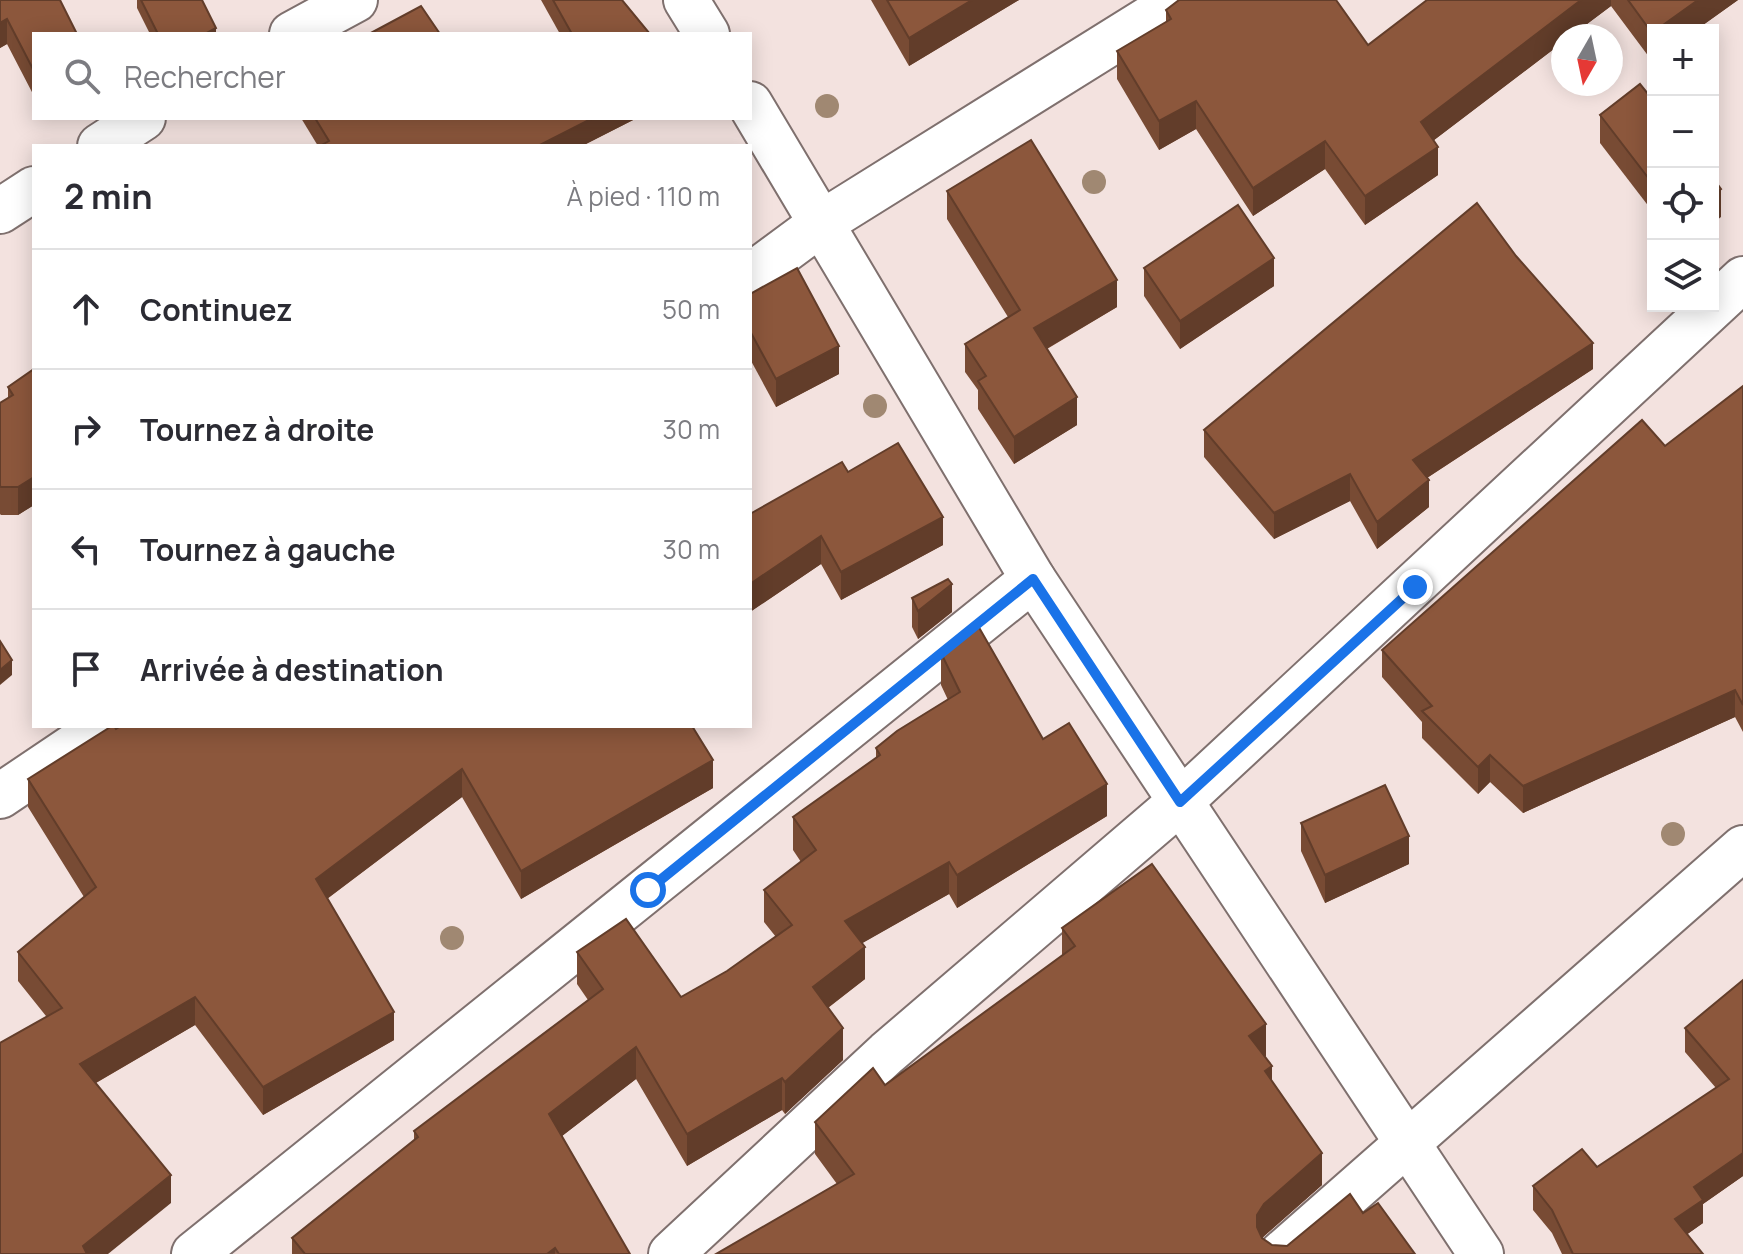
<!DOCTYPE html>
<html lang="fr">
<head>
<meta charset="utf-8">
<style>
	:root { --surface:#fff; --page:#f2f2f3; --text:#2b2b33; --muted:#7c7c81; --line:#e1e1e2 }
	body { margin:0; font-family:Manrope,sans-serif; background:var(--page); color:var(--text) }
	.controls { position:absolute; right:24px; top:24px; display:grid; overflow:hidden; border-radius:0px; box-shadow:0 4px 20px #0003 }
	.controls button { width:72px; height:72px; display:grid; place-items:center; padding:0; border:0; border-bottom:2px solid var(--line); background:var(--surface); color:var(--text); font:40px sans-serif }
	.compass { position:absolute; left:1551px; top:24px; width:72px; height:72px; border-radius:50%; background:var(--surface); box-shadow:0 4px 20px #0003; rotate:189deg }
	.stop { position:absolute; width:24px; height:24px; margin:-18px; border:6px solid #1a73e8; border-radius:50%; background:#fff }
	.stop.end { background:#1a73e8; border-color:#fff; box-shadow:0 2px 8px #0008 }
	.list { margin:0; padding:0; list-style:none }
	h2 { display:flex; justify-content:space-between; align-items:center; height:104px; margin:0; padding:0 32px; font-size:34px }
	h2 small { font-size:26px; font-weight:400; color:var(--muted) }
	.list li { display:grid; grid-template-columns:52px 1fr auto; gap:24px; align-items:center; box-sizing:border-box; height:120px; padding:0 32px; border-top:2px solid var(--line) }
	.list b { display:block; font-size:30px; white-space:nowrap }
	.list em { font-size:26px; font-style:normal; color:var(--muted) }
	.icon { flex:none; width:44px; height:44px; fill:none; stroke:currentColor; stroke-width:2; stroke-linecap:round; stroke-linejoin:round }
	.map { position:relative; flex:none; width:1743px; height:1254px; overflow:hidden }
	.search { position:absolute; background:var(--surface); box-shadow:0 4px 20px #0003; left:32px; top:32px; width:720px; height:88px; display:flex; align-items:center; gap:20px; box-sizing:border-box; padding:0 28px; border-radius:0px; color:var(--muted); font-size:30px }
	.panel { position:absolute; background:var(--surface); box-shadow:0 4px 20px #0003; left:32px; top:144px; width:720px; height:584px; border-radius:0px }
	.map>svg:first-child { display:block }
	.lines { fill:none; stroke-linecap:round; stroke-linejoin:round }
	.minor-casing { stroke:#7f706e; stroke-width:48 }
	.minor { stroke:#fff; stroke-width:44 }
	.tree { fill:#a08872 }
	.wall { fill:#784b34 }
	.shaded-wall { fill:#623d2a }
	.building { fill:#8c573c; stroke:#623d2a; stroke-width:2 }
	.route { stroke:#1a73e8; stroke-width:10 }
</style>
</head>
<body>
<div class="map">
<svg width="1743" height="1254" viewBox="0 0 1743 1254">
	<rect width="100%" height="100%" fill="#f3e2df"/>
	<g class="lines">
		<g class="minor-casing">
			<g id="minor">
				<path d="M686 0 707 34"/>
				<path d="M292 34 355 0"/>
				<path d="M750 104 1033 579 1481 1254"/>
				<path d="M100 146 143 118"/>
				<path d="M0 211 34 189"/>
				<path d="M750 276 823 222 1179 0"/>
				<path d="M0 796 104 726"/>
				<path d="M194 1254 1033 579"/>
				<path d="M671 1254 887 1053 1180 802 1743 279"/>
				<path d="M1281 1254 1743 848"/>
			</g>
		</g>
		<use href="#minor" class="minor"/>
	</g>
	<g class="tree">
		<circle cx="827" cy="106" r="12"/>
		<circle cx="1094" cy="182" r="12"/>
		<circle cx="875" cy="406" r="12"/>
		<circle cx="1673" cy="834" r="12"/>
		<circle cx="452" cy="938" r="12"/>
	</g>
	<g class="wall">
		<path d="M0 0 34 34V96L7 44 0 48Z"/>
		<path d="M137 0H202L216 34H150L137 8Z"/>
		<path d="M541 0H622L650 34H560Z"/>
		<path d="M871 0H1019L909 66Z"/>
		<path d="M1427 0H1738L1696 30H1653L1652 61 1611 6 1571 36H1563V42L1434 140 1438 175 1365 225 1325 169 1253 216 1196 129 1159 150 1117 79V51L1166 23V10L1368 45Z"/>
		<path d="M1653 100V212L1600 143V115Z"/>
		<path d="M301 118H637L582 146H318Z"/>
		<path d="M947 191 1117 307 1047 349 1077 425 1014 464 978 409V390L965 372V344L1008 317 947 219Z"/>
		<path d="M1144 268 1274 286 1180 349 1144 296Z"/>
		<path d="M750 294 839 374 776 407 750 359Z"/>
		<path d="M34 369V505L18 515H1L0 514V403L8 398V387Z"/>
		<path d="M1593 369 1427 478 1429 507 1377 549 1350 501 1274 539 1204 457V430Z"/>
		<path d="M1743 386V732L1735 717 1523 813 1490 782 1478 794 1422 738V722L1382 677V650L1665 446Z"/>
		<path d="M848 472 943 545 841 600 821 564 750 612Z"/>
		<path d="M912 598 952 612 918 639 912 627Z"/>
		<path d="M941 653 1043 739 1107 816 957 908 949 894 862 943 865 979 828 1008 843 1060 785 1114 782 1110 687 1166 636 1079 562 1136 630 1254H292V1238L414 1140V1131L588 1000 577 984V952L681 997 727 971 776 937 764 922V890L801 862 793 850V817L876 758V748L948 700 941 685Z"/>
		<path d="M116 729 713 788 521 899 462 797 327 899 394 1040 263 1115 195 1025 96 1083 171 1203 46 1016 18 981V952L84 897 28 807V779Z"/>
		<path d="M1301 823 1409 864 1325 903 1301 851Z"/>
		<path d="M1062 928 1266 1056 1265 1057 1272 1081 1322 1185 1262 1238 1272 1245 1287 1246 1363 1213 1415 1254H716L837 1184 815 1154V1122L885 1085 1062 956Z"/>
		<path d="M1743 980V1176L1703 1204V1223L1687 1234 1703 1254H1562L1552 1233 1533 1210V1186L1597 1167 1716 1088 1685 1052V1028Z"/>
	</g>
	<g class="shaded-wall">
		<path d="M972 0H1019L909 66V38Z"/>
		<path d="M1581 0H1611V6L1571 36H1563V42L1421 150V122Z"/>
		<path d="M1698 0H1738L1696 30H1656Z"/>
		<path d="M7 19V44L0 48V23Z"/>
		<path d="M216 28V34H205Z"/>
		<path d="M1653 32V60L1652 61V33Z"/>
		<path d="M1196 101V129L1159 150V121Z"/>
		<path d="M593 118H637L582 146H538Z"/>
		<path d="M1325 141V169L1253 216V188Z"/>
		<path d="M1438 147V175L1365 225V196Z"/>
		<path d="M1721 189V217L1713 223V195Z"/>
		<path d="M1274 258V286L1180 349V321Z"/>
		<path d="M1117 280V307L1034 356V328Z"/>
		<path d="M1593 343V369L1413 487V460Z"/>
		<path d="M839 346V374L776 407V379Z"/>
		<path d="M1077 397V425L1014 464V437Z"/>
		<path d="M1350 474V501L1274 539V513Z"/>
		<path d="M34 477V505L18 515V487Z"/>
		<path d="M1429 480V507L1377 549V522Z"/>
		<path d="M943 517V545L841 600V572Z"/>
		<path d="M821 536V564L750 612V584Z"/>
		<path d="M952 584V612L918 639V611Z"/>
		<path d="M12 660V675L0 685V670Z"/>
		<path d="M1735 690V717L1523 813V786Z"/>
		<path d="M1490 755V782L1478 794V767Z"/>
		<path d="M713 760V788L521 899V871Z"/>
		<path d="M462 769V797L316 907V879Z"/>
		<path d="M1107 784V816L957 908V875Z"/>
		<path d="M1409 836V864L1325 903V875Z"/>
		<path d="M949 862V894L845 953V921Z"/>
		<path d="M865 947V979L813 1019V987Z"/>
		<path d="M195 997V1025L80 1092V1064Z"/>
		<path d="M394 1012V1040L263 1115V1087Z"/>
		<path d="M1266 1024V1056L1249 1068V1036Z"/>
		<path d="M843 1028V1060L785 1114V1082Z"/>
		<path d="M636 1047V1079L549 1146V1114Z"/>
		<path d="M1272 1066V1099L1265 1071Z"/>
		<path d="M782 1078V1110L687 1166V1134Z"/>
		<path d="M1322 1153V1185L1264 1236 1257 1247V1215L1264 1204Z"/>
		<path d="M1743 1153V1176L1703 1204V1223L1675 1243V1219L1694 1187Z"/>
		<path d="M171 1175V1203L108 1254H83V1246Z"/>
		<path d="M555 1248V1254H547Z"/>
	</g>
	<g class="building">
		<path d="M0 0H60L77 34H34V71L7 19 0 23Z"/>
		<path d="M141 0H202L216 28 205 34H158Z"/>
		<path d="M553 0H622L650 34H572Z"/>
		<path d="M887 0H972L909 38Z"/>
		<path d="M1179 0H1336L1368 45 1427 0H1581L1421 122 1438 147 1365 196 1325 141 1253 188 1196 101 1159 121 1117 51 1171 19 1166 10Z"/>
		<path d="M1628 0H1698L1656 30H1653L1652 33Z"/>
		<path d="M421 6 440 34H369Z"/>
		<path d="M1640 84 1653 100V184L1600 115Z"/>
		<path d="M315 118H593L538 146H320L329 141Z"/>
		<path d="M1031 140 1117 280 1034 328 1077 397 1014 437 978 381 986 376 965 344 1020 310 947 191Z"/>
		<path d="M1713 178 1721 189 1713 195Z"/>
		<path d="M1477 203 1516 256 1593 343 1413 460 1429 480 1377 522 1350 474 1274 513 1204 430Z"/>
		<path d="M1238 205 1274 258 1180 321 1144 268Z"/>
		<path d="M797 268 839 346 776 379 750 331V294Z"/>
		<path d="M34 369V477L18 487H1L0 486V403L13 395 8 387Z"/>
		<path d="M1743 386V705L1735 690 1523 786 1490 755 1478 767 1422 711 1432 706 1382 650 1642 420 1665 446Z"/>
		<path d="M898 443 943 517 841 572 821 536 750 584V514L842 462 848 472Z"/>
		<path d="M948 579 952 584 918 611 912 598Z"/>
		<path d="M977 624 1043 739 1069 723 1107 784 957 875 949 862 845 921 865 947 813 987 843 1028 785 1082 782 1078 687 1134 636 1047 549 1114 630 1254H559L555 1248 547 1254H305L292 1238 418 1137 414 1131 603 989 577 952 626 919 681 997 727 971 792 925 764 890 816 850 793 817 880 755 876 748 897 731 960 692 941 653Z"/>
		<path d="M0 641 12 660 0 670Z"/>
		<path d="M112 726H114L116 729 121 726H692L713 760 521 871 462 769 316 879 394 1012 263 1087 195 997 80 1064 171 1175 83 1246 87 1254H0V1043L62 1008 18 952 96 887 28 779Z"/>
		<path d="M1385 785 1409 836 1325 875 1301 823Z"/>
		<path d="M1152 864 1266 1024 1249 1036 1272 1066 1265 1071 1322 1153 1264 1204 1257 1215V1227L1262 1238 1272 1245 1287 1246 1350 1194 1363 1213 1378 1203 1415 1254H716L854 1174 815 1122 873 1068 885 1085 1075 946 1062 928Z"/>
		<path d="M1743 980V1153L1694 1187 1703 1200 1675 1219 1703 1254H1573L1552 1210 1533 1186 1582 1149 1597 1167 1729 1079 1685 1028Z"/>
	</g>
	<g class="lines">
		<path class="route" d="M648 890 1033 579 1180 802 1415 587"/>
	</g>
</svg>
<div class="controls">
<button>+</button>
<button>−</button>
<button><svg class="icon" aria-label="locate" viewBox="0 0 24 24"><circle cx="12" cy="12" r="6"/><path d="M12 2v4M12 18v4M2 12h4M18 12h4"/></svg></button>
<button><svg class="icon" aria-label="layers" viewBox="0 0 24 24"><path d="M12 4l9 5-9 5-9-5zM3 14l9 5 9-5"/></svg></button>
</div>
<svg class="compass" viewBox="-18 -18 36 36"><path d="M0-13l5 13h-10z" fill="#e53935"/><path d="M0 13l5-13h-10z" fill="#7c7c81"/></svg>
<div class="stop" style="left:648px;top:890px"></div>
<div class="stop end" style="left:1415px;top:587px"></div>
<div class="search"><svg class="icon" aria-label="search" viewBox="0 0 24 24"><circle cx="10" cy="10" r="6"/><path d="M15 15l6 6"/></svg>Rechercher</div>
<section class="panel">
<h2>2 min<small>À pied · 110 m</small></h2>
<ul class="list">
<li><svg class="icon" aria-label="ahead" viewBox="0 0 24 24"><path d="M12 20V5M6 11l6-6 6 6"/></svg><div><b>Continuez</b></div><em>50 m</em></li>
<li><svg class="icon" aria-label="right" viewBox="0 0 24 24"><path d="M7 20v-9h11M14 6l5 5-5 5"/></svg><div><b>Tournez à droite</b></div><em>30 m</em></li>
<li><svg class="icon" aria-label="left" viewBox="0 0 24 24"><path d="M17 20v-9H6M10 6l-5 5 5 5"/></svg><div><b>Tournez à gauche</b></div><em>30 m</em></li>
<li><svg class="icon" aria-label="arrive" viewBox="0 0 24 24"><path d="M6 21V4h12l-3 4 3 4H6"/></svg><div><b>Arrivée à destination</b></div></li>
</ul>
</section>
</div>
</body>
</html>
